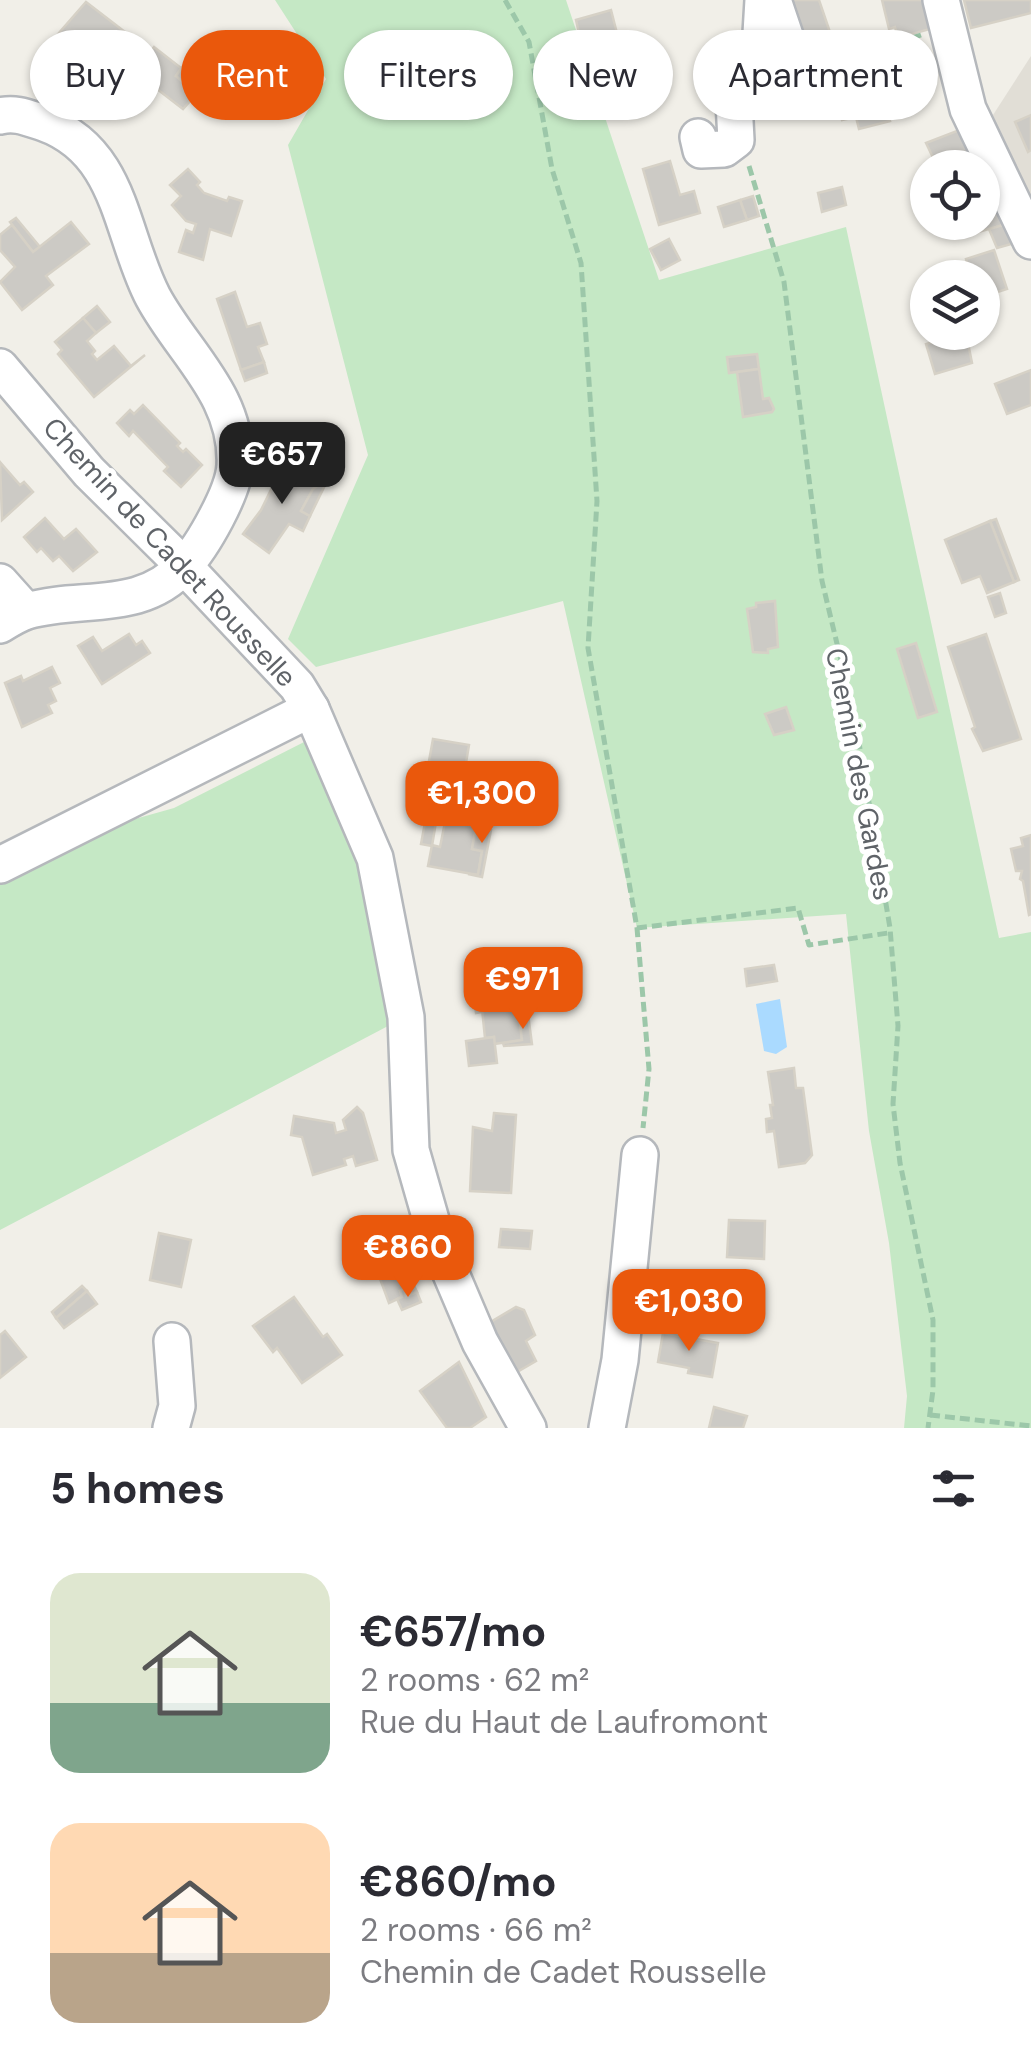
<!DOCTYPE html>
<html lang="en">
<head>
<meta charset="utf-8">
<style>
  body { margin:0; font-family:"DM Sans",sans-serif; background:#f2f2f3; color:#2b2b33; height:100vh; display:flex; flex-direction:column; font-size:38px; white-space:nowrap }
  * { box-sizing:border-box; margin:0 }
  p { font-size:32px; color:#7c7c81 }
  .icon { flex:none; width:55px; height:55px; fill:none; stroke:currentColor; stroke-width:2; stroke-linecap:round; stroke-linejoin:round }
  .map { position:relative; height:1428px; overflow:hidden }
  .sheet { display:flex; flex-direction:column; background:#fff; flex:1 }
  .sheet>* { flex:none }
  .hud { position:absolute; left:30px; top:30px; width:972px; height:90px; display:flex; gap:20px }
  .buttons { position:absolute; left:910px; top:150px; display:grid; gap:20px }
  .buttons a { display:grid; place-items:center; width:90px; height:90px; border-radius:50%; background:#fff; box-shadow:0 2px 8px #0004; font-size:50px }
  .price { position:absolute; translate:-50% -85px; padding:0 22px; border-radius:20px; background:#ea580c; color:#fff; font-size:32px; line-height:65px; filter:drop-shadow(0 2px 5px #0008) }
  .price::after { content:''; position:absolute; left:50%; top:60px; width:30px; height:22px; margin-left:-15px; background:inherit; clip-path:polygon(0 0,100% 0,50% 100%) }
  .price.on { background:#222; color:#fff }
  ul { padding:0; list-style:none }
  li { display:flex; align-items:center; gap:30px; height:250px; padding:0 50px }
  li span { display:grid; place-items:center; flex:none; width:280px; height:200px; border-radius:30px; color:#555 }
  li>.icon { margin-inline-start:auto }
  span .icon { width:120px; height:120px; fill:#fffc; stroke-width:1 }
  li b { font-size:42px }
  h2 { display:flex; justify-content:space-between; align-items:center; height:120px; padding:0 50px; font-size:42px }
  .pill { padding:0 35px; border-radius:45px; background:#fff; box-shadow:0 2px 8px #0004; font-size:35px; line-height:90px }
  .pill.on { background:#ea580c; color:#fff }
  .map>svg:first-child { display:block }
  .education { fill:#e1ded6 }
  .green { fill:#c5e8c5 }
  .water { fill:#aadaff }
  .building { fill:#cccac5; stroke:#d6d1c6; stroke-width:2.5 }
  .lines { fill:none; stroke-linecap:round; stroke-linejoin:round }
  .minor-casing { stroke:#b5b8bc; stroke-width:40 }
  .path { stroke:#9cc7a9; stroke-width:5; stroke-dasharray:10 5; stroke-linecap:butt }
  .minor { stroke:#fff; stroke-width:35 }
  .labels { text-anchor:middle; stroke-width:10; stroke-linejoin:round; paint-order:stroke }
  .street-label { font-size:28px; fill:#5f6368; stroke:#fff }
</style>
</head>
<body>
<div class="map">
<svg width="1031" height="1428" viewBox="0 0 1031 1428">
  <rect width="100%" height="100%" fill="#f1efe8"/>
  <path class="education" d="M 1031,56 L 1031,214 L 993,115 Z"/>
  <g class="green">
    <path d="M 275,0 L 566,0 L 659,280 L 846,227 L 999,938 L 1031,932 L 1031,1428 L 904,1428 L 907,1396 L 889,1243 L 869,1131 L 846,914 L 637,928 L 563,601 L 316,667 L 288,639 L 368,455 L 288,145 L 326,79 Z"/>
    <path d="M 310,739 L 378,914 L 388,1026 L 0,1230 L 0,857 L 174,808 Z"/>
  </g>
  <path class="water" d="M 780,999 L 787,1047 L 776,1054 L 764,1051 L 756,1004 Z"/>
  <g class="building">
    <path d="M 793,0 L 819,0 L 834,44 L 810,52 Z"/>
    <path d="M 882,0 L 922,0 L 930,29 L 898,38 L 895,27 L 889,29 Z"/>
    <path d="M 964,0 L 1031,0 L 1031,13 L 971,28 Z"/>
    <path d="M 86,2 L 125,32 L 102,62 L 82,44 L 71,58 L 51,42 Z"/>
    <path d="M 611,10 L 621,49 L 616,51 L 612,34 L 581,42 L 576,20 Z"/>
    <path d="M 612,34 L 616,51 L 586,58 L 581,42 Z"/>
    <path d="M 154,47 L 181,68 L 176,76 L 184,83 L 193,72 L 207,82 L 183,109 L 135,72 Z"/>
    <path d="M 186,62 L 203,75 L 208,67 L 218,75 L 198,100 L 195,98 L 207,82 L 193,72 L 184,83 L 176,76 Z"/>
    <path d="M 859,66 L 865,84 L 878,81 L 890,121 L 859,129 L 856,117 L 842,120 L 829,75 Z"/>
    <path d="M 135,72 L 155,88 L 136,113 L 115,98 Z"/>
    <path d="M 1031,115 L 1031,150 L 1028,152 L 1015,122 Z"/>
    <path d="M 962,129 L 976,159 L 954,168 L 938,168 L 926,143 Z"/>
    <path d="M 670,161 L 680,195 L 694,191 L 700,213 L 659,225 L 643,169 Z"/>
    <path d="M 188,169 L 200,182 L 197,185 L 204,193 L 227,201 L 229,197 L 242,201 L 231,236 L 210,229 L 203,260 L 179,252 L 186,230 L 193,233 L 196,224 L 186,221 L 172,205 L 181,196 L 170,185 Z"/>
    <path d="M 842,187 L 846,205 L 822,212 L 818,193 Z"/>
    <path d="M 991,190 L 1007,224 L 964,236 L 960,222 L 982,222 L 982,192 Z"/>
    <path d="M 753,196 L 759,216 L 747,220 L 740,200 Z"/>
    <path d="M 740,200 L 747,220 L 724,227 L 718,207 Z"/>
    <path d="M 16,218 L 40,247 L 33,252 L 10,222 Z"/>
    <path d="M 71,222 L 89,244 L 46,276 L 53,285 L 22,310 L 0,282 L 15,267 L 0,250 L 0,235 L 12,225 L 33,252 Z"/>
    <path d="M 1007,224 L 1015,243 L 997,248 L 989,229 Z"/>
    <path d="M 669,239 L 680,260 L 661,270 L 650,249 Z"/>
    <path d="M 994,250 L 1007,289 L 982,297 L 982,278 L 966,278 L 971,275 L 966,259 Z"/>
    <path d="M 235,292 L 247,327 L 260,323 L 267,344 L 258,347 L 264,362 L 241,370 L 217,299 Z"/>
    <path d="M 97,306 L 110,322 L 96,333 L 83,318 Z"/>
    <path d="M 83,318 L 96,333 L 87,341 L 95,351 L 92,354 L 97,360 L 114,346 L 131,366 L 145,355 L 94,397 L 58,354 L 62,350 L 55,342 Z"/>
    <path d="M 962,333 L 967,338 L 972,363 L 935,374 L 926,344 Z"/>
    <path d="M 757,354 L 759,369 L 729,373 L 727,357 Z"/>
    <path d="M 264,362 L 267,373 L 245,381 L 241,370 Z"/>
    <path d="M 759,369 L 763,399 L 769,398 L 774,409 L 772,412 L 743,417 L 737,372 Z"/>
    <path d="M 1031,370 L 1031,405 L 1007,414 L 995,384 Z"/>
    <path d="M 143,405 L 180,443 L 177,446 L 183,452 L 186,449 L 202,465 L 181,487 L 164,471 L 168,467 L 133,431 L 129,436 L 117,423 L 130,410 L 134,414 Z"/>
    <path d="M 286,459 L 300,469 L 302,466 L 299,473 L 320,483 L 328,480 L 313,489 L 301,511 L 310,516 L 303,531 L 289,524 L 269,553 L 243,534 L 261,510 Z"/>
    <path d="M 0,462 L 20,485 L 24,482 L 33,492 L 2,520 Z"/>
    <path d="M 328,479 L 310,516 L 301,511 L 313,489 Z"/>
    <path d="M 45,518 L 64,539 L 76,529 L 97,552 L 73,571 L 59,556 L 53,561 L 41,548 L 37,552 L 24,537 Z"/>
    <path d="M 996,519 L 1019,580 L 1014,582 L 990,521 Z"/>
    <path d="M 990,521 L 1014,582 L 987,593 L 980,576 L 962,583 L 945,540 Z"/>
    <path d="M 1000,593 L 1006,613 L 995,617 L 988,597 Z"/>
    <path d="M 775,601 L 778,647 L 768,649 L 768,653 L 753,652 L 747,609 L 756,607 L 756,603 Z"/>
    <path d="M 129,634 L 136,645 L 142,641 L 150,653 L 102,684 L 78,646 L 93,637 L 102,651 Z"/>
    <path d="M 986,634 L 1021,739 L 983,751 L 972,729 L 975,727 L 948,647 Z"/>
    <path d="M 916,643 L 937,712 L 918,718 L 897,649 Z"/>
    <path d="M 52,667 L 60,683 L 50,688 L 56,701 L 48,705 L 52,713 L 22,727 L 5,683 L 21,676 L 23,681 Z"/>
    <path d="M 786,707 L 794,730 L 774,735 L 765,714 Z"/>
    <path d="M 433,739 L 469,745 L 465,769 L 474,771 L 475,766 L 488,768 L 478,818 L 467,816 L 465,824 L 476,827 L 472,849 L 482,851 L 478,875 L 428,866 L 432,845 L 440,847 L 445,822 L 437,821 L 438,810 L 432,809 L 438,775 L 427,772 Z"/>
    <path d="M 434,774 L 438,775 L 432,809 L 438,810 L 432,846 L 421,844 Z"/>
    <path d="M 476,827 L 491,830 L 482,877 L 468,874 L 478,875 L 482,851 L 472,849 Z"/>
    <path d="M 1031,835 L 1031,914 L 1029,915 L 1023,881 L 1020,879 L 1022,871 L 1016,871 L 1011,849 L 1023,846 L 1021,838 Z"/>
    <path d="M 774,965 L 777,981 L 747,986 L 745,969 Z"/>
    <path d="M 496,989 L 497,997 L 481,999 L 482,1012 L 476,1013 L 473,991 Z"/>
    <path d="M 517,994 L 522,1040 L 494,1044 L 494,1037 L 485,1038 L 481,999 Z"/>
    <path d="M 528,1014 L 532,1044 L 504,1046 L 503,1043 L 522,1040 L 519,1015 Z"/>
    <path d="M 494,1037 L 497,1063 L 469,1066 L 466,1041 Z"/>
    <path d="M 794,1068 L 796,1088 L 803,1088 L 812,1155 L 805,1163 L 779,1167 L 774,1131 L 767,1132 L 766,1119 L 772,1118 L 770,1105 L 773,1105 L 768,1072 Z"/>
    <path d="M 357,1107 L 363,1113 L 377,1160 L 356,1166 L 353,1156 L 344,1159 L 346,1165 L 313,1175 L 302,1137 L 291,1135 L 294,1116 L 334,1123 L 336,1133 L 346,1130 L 343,1120 Z"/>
    <path d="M 494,1113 L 516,1115 L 511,1193 L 470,1191 L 473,1127 L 492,1131 Z"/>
    <path d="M 729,1220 L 765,1221 L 764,1259 L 727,1257 Z"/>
    <path d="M 501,1229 L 532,1231 L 530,1249 L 499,1247 Z"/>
    <path d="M 159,1233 L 191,1240 L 181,1287 L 150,1280 Z"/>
    <path d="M 393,1240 L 417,1292 L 406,1296 L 404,1289 L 400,1291 L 402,1297 L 389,1303 L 369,1249 Z"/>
    <path d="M 82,1286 L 87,1291 L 56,1318 L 52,1312 Z"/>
    <path d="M 404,1289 L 406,1296 L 417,1292 L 421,1302 L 402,1310 L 397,1299 L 402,1297 L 400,1291 Z"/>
    <path d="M 87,1291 L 97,1304 L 64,1328 L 56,1318 Z"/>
    <path d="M 294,1297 L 323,1337 L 327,1334 L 342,1355 L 302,1383 L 277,1348 L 273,1352 L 253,1326 Z"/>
    <path d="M 516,1307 L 524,1310 L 535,1335 L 526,1341 L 536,1361 L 517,1372 L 489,1323 Z"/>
    <path d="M 5,1331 L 26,1357 L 0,1378 L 0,1335 Z"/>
    <path d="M 663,1333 L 718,1343 L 712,1377 L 688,1373 L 689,1368 L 658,1362 Z"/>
    <path d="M 459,1362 L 486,1417 L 470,1428 L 447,1428 L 420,1391 Z"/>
    <path d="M 714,1407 L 747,1416 L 743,1428 L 709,1428 Z"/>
  </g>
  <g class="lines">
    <defs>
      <g id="minor">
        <path d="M 941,0 L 968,109 L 1031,241"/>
        <path d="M 741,87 L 778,84 L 798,87 L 801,83 L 773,0"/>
        <path d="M 0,116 C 16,112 28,118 44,123 C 122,151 120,234 153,297 C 183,353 238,395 235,465 C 234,491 203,546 184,566 C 140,614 82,595 27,611 C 18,614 8,620 0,625"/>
        <path d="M 698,137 L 701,150 L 724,149 L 736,140 L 734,102 L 760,50 L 763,0"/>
        <path d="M 0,367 L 89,472 L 184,566 L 297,686 L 311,709 L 375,858 L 406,1017 L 411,1150 L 437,1241 L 480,1342 L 528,1428"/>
        <path d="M 0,582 L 26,611"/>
        <path d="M 0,865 L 311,709"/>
        <path d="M 171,1428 L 177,1406 L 172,1341"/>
        <path d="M 607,1428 L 620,1360 L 640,1155"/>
      </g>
    </defs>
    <use href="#minor" class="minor-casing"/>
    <g class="path">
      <path d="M 505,0 L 529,42 L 552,169 L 581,263 L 597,501 L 588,648 L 637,928 L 649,1069 L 643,1128"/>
      <path d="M 827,66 L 921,35"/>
      <path d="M 749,166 L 784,282 L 822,581 L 855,719 L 890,928 L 898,1026 L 893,1104 L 900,1163 L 933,1320 L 933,1390 L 928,1428"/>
      <path d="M 637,928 L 798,908 L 809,945 L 888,933"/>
      <path d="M 930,1415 L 1031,1426"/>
    </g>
    <use href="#minor" class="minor"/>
  </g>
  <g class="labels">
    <g class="street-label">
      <text transform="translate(170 552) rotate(47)" y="10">Chemin de Cadet Rousselle</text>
      <text transform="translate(860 774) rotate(79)" y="10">Chemin des Gardes</text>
    </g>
  </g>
</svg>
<div class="buttons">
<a><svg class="icon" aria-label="locate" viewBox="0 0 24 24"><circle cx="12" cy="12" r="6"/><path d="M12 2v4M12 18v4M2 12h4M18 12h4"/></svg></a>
<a><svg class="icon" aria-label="layers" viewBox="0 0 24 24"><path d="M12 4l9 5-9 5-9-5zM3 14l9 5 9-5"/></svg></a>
</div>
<b class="price on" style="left:282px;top:507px">€657</b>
<b class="price" style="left:482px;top:846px">€1,300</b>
<b class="price" style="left:523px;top:1032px">€971</b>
<b class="price" style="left:408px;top:1300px">€860</b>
<b class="price" style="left:689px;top:1354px">€1,030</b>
<div class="hud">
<a class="pill">Buy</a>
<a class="pill on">Rent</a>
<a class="pill">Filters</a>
<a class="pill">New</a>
<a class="pill">Apartment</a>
</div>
</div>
<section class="sheet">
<h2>5 homes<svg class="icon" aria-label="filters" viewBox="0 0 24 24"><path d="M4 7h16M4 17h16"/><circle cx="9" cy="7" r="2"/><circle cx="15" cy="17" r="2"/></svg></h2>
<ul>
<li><span style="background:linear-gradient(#dfe7d0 65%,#7fa58c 0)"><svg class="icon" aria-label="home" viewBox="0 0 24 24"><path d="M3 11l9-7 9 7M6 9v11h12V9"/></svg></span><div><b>€657/mo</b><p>2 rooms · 62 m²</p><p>Rue du Haut de Laufromont</p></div></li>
<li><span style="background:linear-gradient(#ffd9b3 65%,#b9a48a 0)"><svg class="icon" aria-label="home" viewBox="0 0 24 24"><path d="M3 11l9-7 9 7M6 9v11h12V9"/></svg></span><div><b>€860/mo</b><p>2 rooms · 66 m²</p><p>Chemin de Cadet Rousselle</p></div></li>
</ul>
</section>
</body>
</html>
